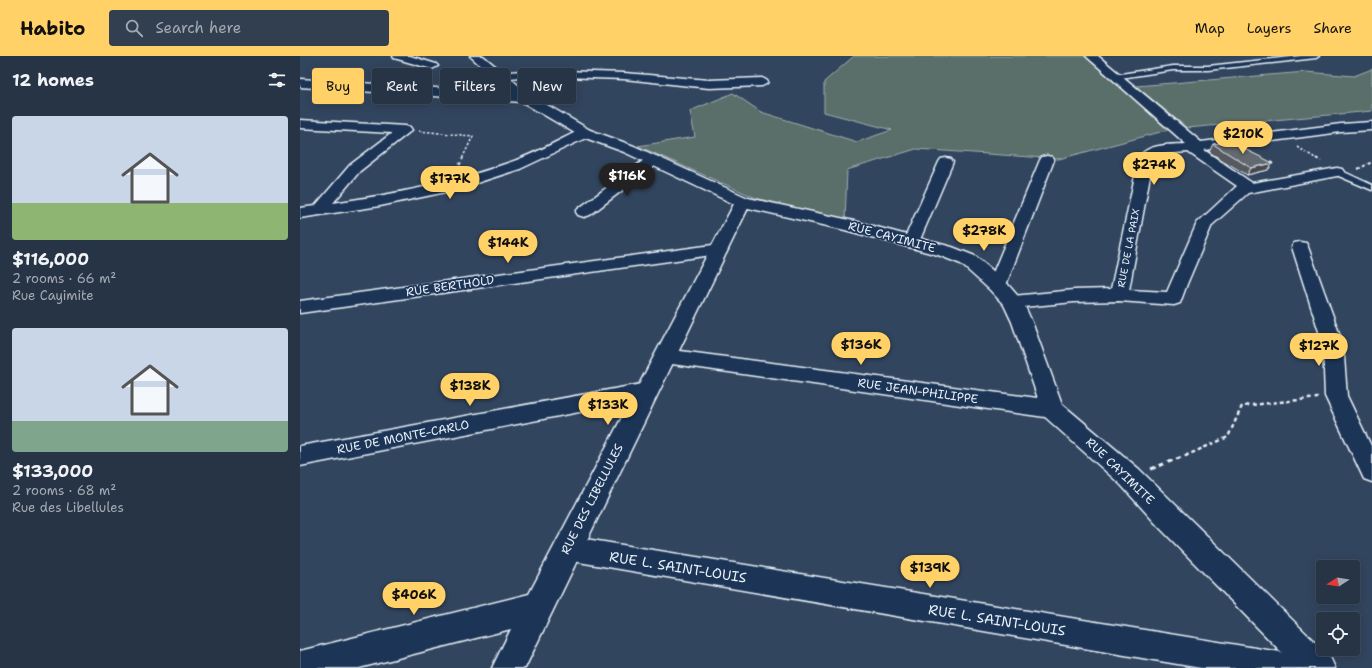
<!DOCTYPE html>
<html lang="en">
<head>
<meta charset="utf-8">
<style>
  body { margin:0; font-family:"Shantell Sans",sans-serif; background:#323f51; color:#f1f3f6; height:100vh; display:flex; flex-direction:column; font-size:15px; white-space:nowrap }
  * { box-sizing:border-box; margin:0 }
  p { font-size:13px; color:#a4aab3 }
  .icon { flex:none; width:22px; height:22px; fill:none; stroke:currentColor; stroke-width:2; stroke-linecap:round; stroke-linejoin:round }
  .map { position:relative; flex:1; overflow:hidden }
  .sheet { display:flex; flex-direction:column; background:#263446; width:300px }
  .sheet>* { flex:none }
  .guide { position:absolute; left:12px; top:12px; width:380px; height:36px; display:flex; gap:8px }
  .needle { width:26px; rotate:258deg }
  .buttons { position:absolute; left:1016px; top:504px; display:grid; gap:8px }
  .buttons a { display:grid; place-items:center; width:44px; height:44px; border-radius:4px; background:#263446; box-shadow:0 2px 10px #0003,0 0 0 1px #424f5f; font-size:20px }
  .price { position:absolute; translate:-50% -34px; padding:0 9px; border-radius:14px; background:#ffd166; color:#111; font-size:13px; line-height:26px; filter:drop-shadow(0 1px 2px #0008) }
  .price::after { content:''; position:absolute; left:50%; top:24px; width:12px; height:9px; margin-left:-6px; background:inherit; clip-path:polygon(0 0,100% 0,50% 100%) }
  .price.active { background:#222; color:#fff }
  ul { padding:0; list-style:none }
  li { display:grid; align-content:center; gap:8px; height:212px; padding:0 12px }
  li span { display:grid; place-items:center; height:124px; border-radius:4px; color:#555 }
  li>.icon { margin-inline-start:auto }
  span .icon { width:72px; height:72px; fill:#fffc; stroke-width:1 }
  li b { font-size:17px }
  h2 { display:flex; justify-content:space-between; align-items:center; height:48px; padding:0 12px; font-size:17px }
  .tag { padding:0 14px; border-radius:4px; background:#263446; box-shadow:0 2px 10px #0003,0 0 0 1px #424f5f; font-size:14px; line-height:36px }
  .tag.active { background:#ffd166; color:#111 }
  header { display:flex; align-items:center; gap:24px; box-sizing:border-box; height:56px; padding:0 20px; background:#ffd166; color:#111 }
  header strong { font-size:19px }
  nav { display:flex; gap:22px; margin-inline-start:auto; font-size:14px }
  .search { width:280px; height:36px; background:#323f51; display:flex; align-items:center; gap:10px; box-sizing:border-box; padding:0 14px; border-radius:4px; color:#a4aab3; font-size:15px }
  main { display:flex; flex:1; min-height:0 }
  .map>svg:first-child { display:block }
  .green { fill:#5a6e6a; stroke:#a1b0b1 }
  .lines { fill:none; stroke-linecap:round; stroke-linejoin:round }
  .lane-casing { stroke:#e8f1f8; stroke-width:3 }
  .street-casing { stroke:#e8f1f8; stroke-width:3 }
  .secondary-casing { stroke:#e8f1f8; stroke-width:3 }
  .path-far3 { stroke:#e8f1f8; stroke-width:1.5; stroke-dasharray:2.5 2; stroke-linecap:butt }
  .path-far2 { stroke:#e8f1f8; stroke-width:2; stroke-dasharray:3 2.5; stroke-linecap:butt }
  .path-far1 { stroke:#e8f1f8; stroke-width:2.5; stroke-dasharray:4 3; stroke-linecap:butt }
  .path { stroke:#e8f1f8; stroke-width:3; stroke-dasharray:5 4; stroke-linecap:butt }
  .lane { fill:#1d3557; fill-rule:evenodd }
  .street { fill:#1d3557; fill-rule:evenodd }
  .secondary { fill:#1d3557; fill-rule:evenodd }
  .wall { fill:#565a5f; stroke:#e8f1f8 }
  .shaded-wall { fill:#464a4e; stroke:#e8f1f8 }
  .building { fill:#64696f; stroke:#e8f1f8 }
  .labels { text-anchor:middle; stroke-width:3.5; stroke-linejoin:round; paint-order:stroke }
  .far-street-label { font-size:10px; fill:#e8f1f8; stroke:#1d3557 }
  .street-label { font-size:12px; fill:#e8f1f8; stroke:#1d3557 }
  .near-street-label { font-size:14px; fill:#e8f1f8; stroke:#1d3557 }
</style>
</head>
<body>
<header>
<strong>Habito</strong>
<div class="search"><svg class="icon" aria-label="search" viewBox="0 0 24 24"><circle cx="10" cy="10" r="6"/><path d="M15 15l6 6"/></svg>Search here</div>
<nav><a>Map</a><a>Layers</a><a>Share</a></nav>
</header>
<main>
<section class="sheet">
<h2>12 homes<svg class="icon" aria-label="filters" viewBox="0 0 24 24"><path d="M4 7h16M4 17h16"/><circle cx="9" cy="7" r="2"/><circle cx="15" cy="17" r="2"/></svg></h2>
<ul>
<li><span style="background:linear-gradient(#c9d6e8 70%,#8fb573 0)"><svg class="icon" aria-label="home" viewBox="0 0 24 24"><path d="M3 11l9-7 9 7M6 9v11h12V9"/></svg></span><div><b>$116,000</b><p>2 rooms · 66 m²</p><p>Rue Cayimite</p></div></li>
<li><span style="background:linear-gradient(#c9d6e8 75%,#7fa58c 0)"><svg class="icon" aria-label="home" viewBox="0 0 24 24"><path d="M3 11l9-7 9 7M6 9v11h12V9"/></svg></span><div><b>$133,000</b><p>2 rooms · 68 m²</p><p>Rue des Libellules</p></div></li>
</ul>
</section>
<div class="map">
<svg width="1072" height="612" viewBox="0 0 1072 612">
  <rect width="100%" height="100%" fill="#32455e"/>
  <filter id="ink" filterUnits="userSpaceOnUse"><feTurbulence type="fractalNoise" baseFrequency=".025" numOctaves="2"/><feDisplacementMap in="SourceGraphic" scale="8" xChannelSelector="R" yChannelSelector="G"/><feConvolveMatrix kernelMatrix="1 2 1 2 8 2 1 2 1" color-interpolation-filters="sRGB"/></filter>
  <g filter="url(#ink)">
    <g class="green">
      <path d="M 554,0 L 790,0 L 868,74 L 759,103 L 616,93 L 547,114 L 545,165 L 456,142 L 338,90 L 395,81 L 390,55 L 433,37 L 461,56 L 557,86 L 592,74 L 524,56 L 524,26 Z"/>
      <path d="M 1072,13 L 1072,55 L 887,72 L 836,30 L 1006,16 L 1054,20 Z"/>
    </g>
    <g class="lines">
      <defs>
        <g id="lane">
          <path d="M 1001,0 L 1019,0 L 1016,2 L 908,14 L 873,14 L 814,23 L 811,21 L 814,19 L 873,10 L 908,10 Z"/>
          <path d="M 1034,114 L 1040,114 L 1072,129 L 1072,134 L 1034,118 Z"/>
        </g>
        <g id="street">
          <path d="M 93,0 L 110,0 L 136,8 L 138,10 L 132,13 L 94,2 Z"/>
          <path d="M 786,0 L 798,0 L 901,86 L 1041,68 L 1072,66 L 1072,74 L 1041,76 L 904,94 L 952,127 L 1037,112 L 1042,113 L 1044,116 L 1042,119 L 1037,120 L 948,137 L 912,169 L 887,228 L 880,247 L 874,249 L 819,245 L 774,246 L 713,252 L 707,250 L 704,246 L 707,242 L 713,240 L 774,234 L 811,233 L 839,101 C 849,87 871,89 886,88 ZM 888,96 L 937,130 L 897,167 L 867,236 L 829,234 L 853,103 L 862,98 Z"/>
          <path d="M 230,14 L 324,17 L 409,24 L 462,22 L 466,24 L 468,26 L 466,28 L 462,30 L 409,32 L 324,23 L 230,20 L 200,23 L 196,22 L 194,20 L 196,18 L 200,17 Z"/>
          <path d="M 0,64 L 105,70 L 110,71 L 112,74 L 60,115 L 33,147 C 94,138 150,128 208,107 C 233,99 257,85 280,74 L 290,74 L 292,77 L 290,80 L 220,113 L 155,134 L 80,150 L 0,162 L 0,152 L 15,150 L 50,109 L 92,77 L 0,72 Z"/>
          <path d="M 353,100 L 358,101 L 360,104 L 358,107 L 290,159 L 284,161 L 278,159 L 276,156 L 278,153 L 348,101 Z"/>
          <path d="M 747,100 L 752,101 L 754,104 L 706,229 L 703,233 L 697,235 L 691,233 L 688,229 L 740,104 L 742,101 Z"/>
          <path d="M 646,102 L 651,103 L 653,106 L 619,186 L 617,190 L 611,191 L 605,190 L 603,186 L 639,106 L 641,103 Z"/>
          <path d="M 1000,186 L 1006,187 L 1008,191 L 1043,288 L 1047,340 L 1072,392 L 1072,426 L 1064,423 L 1025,340 L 1023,288 L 992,191 L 994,187 Z"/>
          <path d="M 420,188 L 426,189 L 428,193 L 426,197 L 0,257 L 0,245 Z"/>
          <path d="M 365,293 L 752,344 L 760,347 L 763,353 L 760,359 L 752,362 L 365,307 L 358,305 L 355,300 L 358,295 Z"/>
          <path d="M 347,327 L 354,329 L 357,335 L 354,341 L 347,343 L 0,410 L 0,390 Z"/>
          <path d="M 267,480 L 986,597 L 996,602 L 1001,612 L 901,612 L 267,504 L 258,501 L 254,492 L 258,483 Z"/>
        </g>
        <path id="secondary" d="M 170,0 L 183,0 L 230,39 L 290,74 L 334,90 L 448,142 L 554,165 L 652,191 L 675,200 L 704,224 L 723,246 L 732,266 L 762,348 L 839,413 L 1030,601 L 1035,612 L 997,612 L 858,470 L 821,429 L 744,360 L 712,266 L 704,249 L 690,234 L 661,208 L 638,199 L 545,174 L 448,152 L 225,612 L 192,612 L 211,573 L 59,612 L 0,612 L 0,595 L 229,538 L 434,148 L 324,96 L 280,80 L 222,46 L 0,31 L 0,23 L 211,37 Z"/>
      </defs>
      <use href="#lane" class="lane-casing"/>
      <use href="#street" class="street-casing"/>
      <use href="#secondary" class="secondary-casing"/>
      <g class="path-far3">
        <path d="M 119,75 L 173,80 L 162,103"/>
        <path d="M 997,91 L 1017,103"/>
      </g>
      <g class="path-far2">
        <path d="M 1016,102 L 1021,105"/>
        <path d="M 1058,113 L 1072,106"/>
        <path d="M 157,114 L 163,102"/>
      </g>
      <path class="path-far1" d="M 885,400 L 928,381 L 942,350 L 1018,342"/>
      <path class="path" d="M 851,413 L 887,399"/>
      <use href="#lane" class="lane"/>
      <use href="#street" class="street"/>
      <use href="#secondary" class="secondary"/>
    </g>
    <path class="wall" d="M 913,88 L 973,107 L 968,114 L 947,119 L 909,96 Z"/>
    <path class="shaded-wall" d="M 973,107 L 968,114 L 947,119 L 951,112 Z"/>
    <path class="building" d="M 930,86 L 973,107 L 951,112 L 913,88 Z"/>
  </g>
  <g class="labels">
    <g class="far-street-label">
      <text transform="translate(828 192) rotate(-79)" y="4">RUE DE LA PAIX</text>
    </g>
    <g class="street-label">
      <text transform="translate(592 181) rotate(15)" y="4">RUE CAYIMITE</text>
      <text transform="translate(150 230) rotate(-8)" y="4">RUE BERTHOLD</text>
      <text transform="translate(618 335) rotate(8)" y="4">RUE JEAN-PHILIPPE</text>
      <text transform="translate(103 381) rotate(-11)" y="4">RUE DE MONTE-CARLO</text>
      <text transform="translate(820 415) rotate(44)" y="4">RUE CAYIMITE</text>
      <text transform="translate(292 443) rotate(-63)" y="4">RUE DES LIBELLULES</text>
    </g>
    <g class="near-street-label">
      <text transform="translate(378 511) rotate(9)" y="5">RUE L. SAINT-LOUIS</text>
      <text transform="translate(697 564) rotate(9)" y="5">RUE L. SAINT-LOUIS</text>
    </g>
  </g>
</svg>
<div class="buttons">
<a><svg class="needle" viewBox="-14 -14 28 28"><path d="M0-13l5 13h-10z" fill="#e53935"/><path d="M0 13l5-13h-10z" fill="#a4aab3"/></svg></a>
<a><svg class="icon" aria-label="locate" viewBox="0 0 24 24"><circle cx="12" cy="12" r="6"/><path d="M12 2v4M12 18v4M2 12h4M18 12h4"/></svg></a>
</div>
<b class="price" style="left:943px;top:99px">$210K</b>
<b class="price" style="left:854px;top:130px">$274K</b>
<b class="price active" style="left:327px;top:141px">$116K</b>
<b class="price" style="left:150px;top:144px">$177K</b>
<b class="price" style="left:684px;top:196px">$278K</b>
<b class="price" style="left:208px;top:208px">$144K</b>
<b class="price" style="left:561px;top:310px">$136K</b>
<b class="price" style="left:1019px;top:311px">$127K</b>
<b class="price" style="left:170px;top:351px">$138K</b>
<b class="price" style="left:308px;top:370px">$133K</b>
<b class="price" style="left:630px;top:533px">$139K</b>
<b class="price" style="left:114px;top:560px">$406K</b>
<div class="guide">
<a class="tag active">Buy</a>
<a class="tag">Rent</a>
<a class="tag">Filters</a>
<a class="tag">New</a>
</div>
</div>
</main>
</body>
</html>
